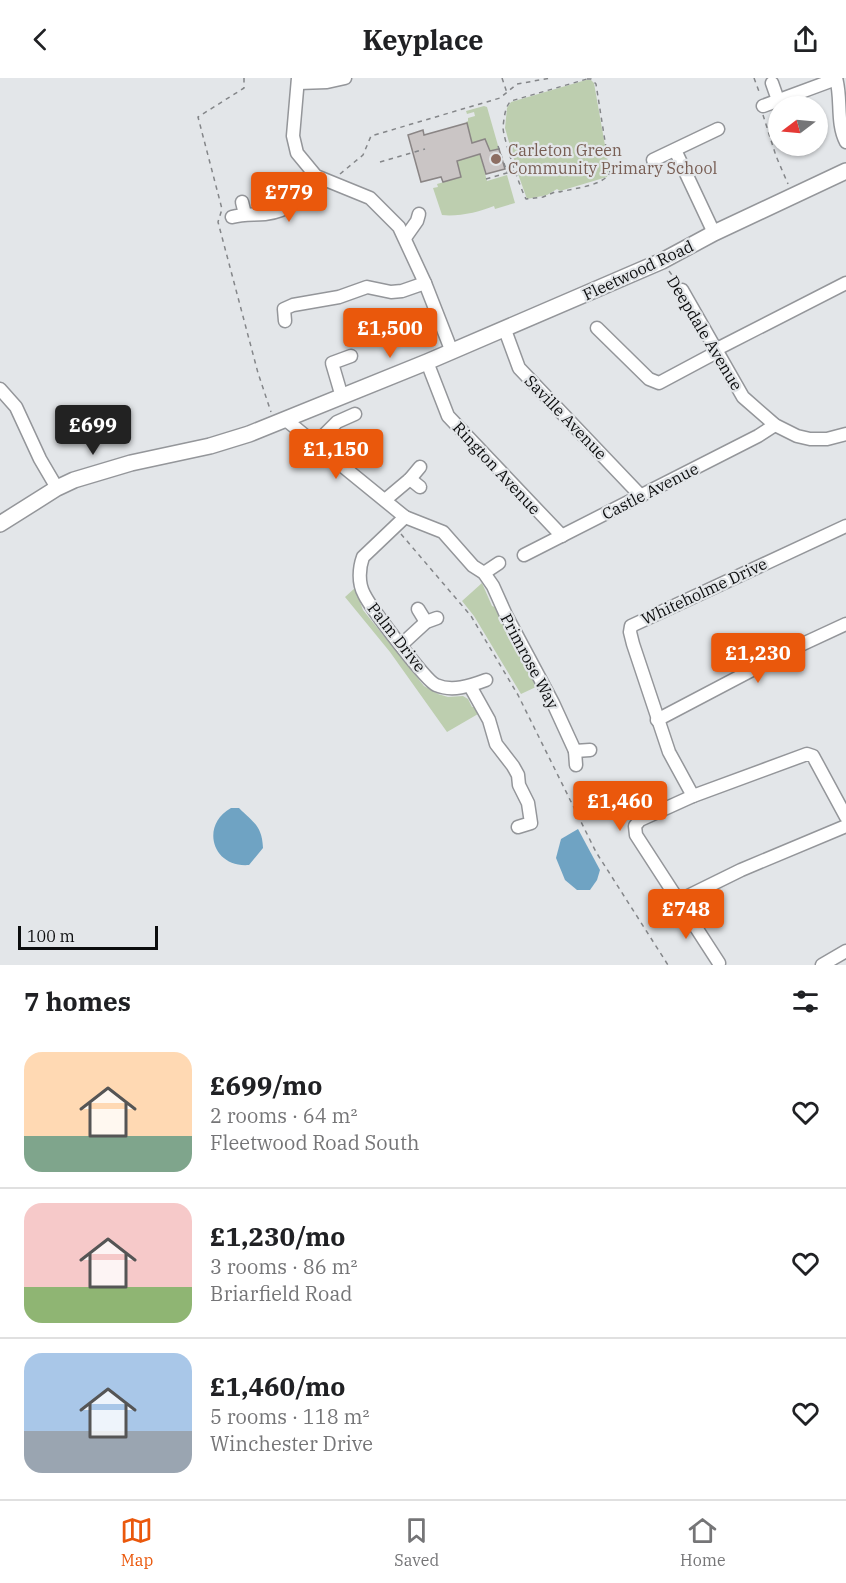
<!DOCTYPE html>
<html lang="en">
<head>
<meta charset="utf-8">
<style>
  body { margin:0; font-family:"IBM Plex Serif",serif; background:#f6f6f6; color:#202124; height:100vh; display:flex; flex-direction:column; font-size:22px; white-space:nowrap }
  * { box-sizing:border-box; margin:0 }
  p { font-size:20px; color:#757577 }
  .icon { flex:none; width:33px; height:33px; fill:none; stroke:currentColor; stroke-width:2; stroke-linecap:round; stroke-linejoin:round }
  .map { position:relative; height:887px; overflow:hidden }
  .side { display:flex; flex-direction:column; background:#fff; flex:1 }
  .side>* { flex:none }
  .needle { width:39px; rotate:254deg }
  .controls { position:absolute; left:768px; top:18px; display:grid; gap:12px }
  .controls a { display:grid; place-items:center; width:60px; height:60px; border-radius:50%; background:#fff; box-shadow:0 2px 4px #0004; font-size:30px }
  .scale { position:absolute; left:18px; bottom:15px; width:140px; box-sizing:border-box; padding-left:6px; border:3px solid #0c0d0e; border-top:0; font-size:16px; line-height:21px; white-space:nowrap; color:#0c0d0e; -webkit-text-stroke:4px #e3e6e9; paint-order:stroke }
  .price { position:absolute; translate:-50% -51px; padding:0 14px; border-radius:6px; background:#ea580c; color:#fff; font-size:20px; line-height:39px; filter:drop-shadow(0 2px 3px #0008) }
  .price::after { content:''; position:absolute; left:50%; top:36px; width:18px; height:14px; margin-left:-9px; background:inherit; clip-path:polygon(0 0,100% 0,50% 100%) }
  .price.active { background:#222; color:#fff }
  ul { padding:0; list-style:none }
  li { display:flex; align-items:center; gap:18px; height:150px; padding:0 24px }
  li+li { border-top:2px solid #e0e0e0 }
  li span { display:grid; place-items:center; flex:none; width:168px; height:120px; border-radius:18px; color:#555 }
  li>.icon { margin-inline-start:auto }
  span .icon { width:72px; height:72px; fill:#fffc; stroke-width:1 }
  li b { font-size:26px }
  h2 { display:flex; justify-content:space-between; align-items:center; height:72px; padding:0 24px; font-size:26px }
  header { display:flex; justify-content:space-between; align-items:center; height:78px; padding:0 24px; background:#fff; font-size:27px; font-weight:700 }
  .dock { display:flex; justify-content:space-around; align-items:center; height:84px; border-top:2px solid #e0e0e0; background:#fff; font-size:16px; color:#757577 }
  .dock a { display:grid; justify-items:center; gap:3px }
  .dock .active { color:#ea580c }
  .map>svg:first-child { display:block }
  .green { fill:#bdceaf }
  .water { fill:#6fa3c3 }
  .building { fill:#cac5c5; stroke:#8a8585; stroke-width:1.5 }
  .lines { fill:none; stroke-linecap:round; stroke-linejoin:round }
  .minor-casing { stroke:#94969a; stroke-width:15 }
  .major-casing { stroke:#94969a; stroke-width:18 }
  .path { stroke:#848689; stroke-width:1.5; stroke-dasharray:4.5 4.5; stroke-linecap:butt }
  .minor { stroke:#fff; stroke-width:12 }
  .major { stroke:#fff; stroke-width:15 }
  .education-dot { fill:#8d6e63; stroke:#e3e6e9; stroke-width:2 }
  .labels { text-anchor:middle; stroke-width:4.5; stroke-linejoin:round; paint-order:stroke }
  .education-label { font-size:16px; fill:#785e54; stroke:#e3e6e9; text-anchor:start }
  .street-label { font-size:16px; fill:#0c0d0e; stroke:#e3e6e9 }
</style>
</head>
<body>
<header><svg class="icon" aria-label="back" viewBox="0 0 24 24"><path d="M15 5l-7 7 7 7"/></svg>Keyplace<svg class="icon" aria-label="share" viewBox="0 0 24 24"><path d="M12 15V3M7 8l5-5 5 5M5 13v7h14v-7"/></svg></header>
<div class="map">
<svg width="846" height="887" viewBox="0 0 846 887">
  <rect width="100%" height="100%" fill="#e3e6e9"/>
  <g class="green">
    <path d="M 586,2 L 591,2 L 594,5 L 609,90 L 607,99 L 560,113 L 557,111 L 547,117 L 527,121 L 518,96 L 505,50 L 507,30 L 511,24 Z"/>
    <path d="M 484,28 L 487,29 L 499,71 L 490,73 L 485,61 L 470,66 L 470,56 L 466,44 L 468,43 L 468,40 L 475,38 L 474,34 L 467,36 L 466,33 Z"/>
    <path d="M 480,76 L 487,103 L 507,97 L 515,125 L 495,131 L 494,128 C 480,134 457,139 442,137 L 433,110 L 438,109 L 437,106 L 461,99 L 457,83 Z"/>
    <path d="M 482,505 L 492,528 L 495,529 C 507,556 528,581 538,608 L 521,616 L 474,538 L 462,523 Z"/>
    <path d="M 355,510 L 363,532 L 424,608 L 438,616 L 448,619 L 463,618 L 468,621 L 472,629 L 475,629 L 478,636 L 447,654 L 390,574 L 345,519 Z"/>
  </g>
  <g class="water">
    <path d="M 231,730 L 239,730 C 254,745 262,748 263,770 L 249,787 C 212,790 200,747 231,730 Z"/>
    <path d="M 578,751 L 600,792 L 597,802 L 590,812 L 577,812 L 565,802 L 556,780 L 561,761 Z"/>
  </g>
  <path class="building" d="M 467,45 L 472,65 L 485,61 L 490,73 L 499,71 L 505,91 L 486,96 L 480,76 L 457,83 L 461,99 L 443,104 L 441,99 L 421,104 L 408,57 L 423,52 L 424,57 Z"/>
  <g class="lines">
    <defs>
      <g id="minor">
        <path d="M 298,0 L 293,58 L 297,75 L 316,98 L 370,120 L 399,149 L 425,205 L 452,274"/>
        <path d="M 836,0 C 842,21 836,45 846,64"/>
        <path d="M 298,5 L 327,4 L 345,0"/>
        <path d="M 772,5 L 778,22"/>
        <path d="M 763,28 L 836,1"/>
        <path d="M 675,72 L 714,155"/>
        <path d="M 653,82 L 718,51"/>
        <path d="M 242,124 L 245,136"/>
        <path d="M 232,139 C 243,136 253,137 265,136 C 292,133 301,119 316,98"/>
        <path d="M 405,160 L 417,143 L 419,136"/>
        <path d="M 682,212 L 743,319 L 775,347 L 797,358 L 810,361 L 827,361 L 846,356"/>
        <path d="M 285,243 L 284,231 L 293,227 L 339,219 L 367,209 L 391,214 L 402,213 L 425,205"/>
        <path d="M 597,250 L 649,301 L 659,305 L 717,274"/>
        <path d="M 505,252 L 519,290 L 641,418"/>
        <path d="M 715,272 L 846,205"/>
        <path d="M 427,284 L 448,338 L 562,458"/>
        <path d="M 0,311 L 16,329 L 40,381 L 57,410"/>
        <path d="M 342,319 L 332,285 L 351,278"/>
        <path d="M 286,342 L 405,439 L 443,454 L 473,488 L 484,495 L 493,508 L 506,537 L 553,625 L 575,673 L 590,672"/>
        <path d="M 315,366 L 337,344 L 355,336"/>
        <path d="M 410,401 L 420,409"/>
        <path d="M 385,422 L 410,401 L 420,389"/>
        <path d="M 405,439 L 363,479 C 359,490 358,505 364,516 C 370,529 426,603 436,607 C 452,614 470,608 486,602"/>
        <path d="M 524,477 L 758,358 L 775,347"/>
        <path d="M 484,495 L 499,485"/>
        <path d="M 418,531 L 426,544"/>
        <path d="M 401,567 L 426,544 L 437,540"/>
        <path d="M 470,608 L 489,642 L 496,666 L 513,688 L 518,697 L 519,707 L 528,725 L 531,745 L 518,749"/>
        <path d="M 657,642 L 792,571 L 846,546"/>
        <path d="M 575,673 L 576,687"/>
        <path d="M 693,718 L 669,674 L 633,566 L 630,554 L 631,548 L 846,448"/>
        <path d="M 678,823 L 741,792 L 846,748"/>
        <path d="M 719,885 L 636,757 L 635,748 L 640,742 L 693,718 L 807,676 L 813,678 L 846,739"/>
        <path d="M 822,887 L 846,873"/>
      </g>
      <path id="major" d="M 0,446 L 57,410 L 74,402 L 131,385 L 210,368 L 249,356 L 427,284 L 662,183 L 714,155 L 846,93"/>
    </defs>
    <use href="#minor" class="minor-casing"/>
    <use href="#major" class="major-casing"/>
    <g class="path">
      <path d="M 244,0 L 244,10 L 198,39 L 222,131 L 218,144 L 258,295 L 271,334"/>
      <path d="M 502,0 L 507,15"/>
      <path d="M 754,0 L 760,16"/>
      <path d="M 587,1 L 591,1 L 596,6 L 610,95 C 602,108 575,110 560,114 L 557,113 L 543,119 L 526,121 C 520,110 503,60 503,49 C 504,41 505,28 511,23 Z"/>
      <path d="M 763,37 L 776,78 L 788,106"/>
      <path d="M 498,68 L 507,94"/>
      <path d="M 380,84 L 425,71"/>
      <path d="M 340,96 L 363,77 L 371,58 L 500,20 L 517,6 L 551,0"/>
      <path d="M 486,101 L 514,93"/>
      <path d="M 669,193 L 677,204"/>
      <path d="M 401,456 L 471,538 L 518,617 L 596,774 L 668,887"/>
    </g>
    <use href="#minor" class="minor"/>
    <use href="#major" class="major"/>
  </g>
  <circle class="education-dot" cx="496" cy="81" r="6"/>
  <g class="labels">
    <g class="education-label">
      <text x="508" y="78">Carleton Green<tspan x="508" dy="18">Community Primary School</tspan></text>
    </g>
    <g class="street-label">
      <text transform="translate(638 192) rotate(-25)" y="6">Fleetwood Road</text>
      <text transform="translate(705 255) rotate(59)" y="6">Deepdale Avenue</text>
      <text transform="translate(566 339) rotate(46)" y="6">Saville Avenue</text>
      <text transform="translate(497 390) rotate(47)" y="6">Rington Avenue</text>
      <text transform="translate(650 413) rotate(-27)" y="6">Castle Avenue</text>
      <text transform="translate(704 513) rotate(-25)" y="6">Whiteholme Drive</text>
      <text transform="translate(397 559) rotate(52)" y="6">Palm Drive</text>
      <text transform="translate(530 583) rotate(62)" y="6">Primrose Way</text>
    </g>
  </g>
</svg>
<div class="controls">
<a><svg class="needle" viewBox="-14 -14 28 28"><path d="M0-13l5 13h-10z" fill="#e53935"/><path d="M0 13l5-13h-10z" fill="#757577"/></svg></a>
</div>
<div class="scale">100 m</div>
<b class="price" style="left:289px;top:145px">£779</b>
<b class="price" style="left:390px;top:281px">£1,500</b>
<b class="price active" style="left:93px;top:378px">£699</b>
<b class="price" style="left:336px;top:402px">£1,150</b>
<b class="price" style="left:758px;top:606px">£1,230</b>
<b class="price" style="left:620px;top:754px">£1,460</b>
<b class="price" style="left:686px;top:862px">£748</b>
</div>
<section class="side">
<h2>7 homes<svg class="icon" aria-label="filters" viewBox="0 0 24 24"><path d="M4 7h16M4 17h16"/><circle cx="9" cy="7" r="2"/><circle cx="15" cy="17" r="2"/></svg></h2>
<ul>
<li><span style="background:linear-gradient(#ffd9b3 70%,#7fa58c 0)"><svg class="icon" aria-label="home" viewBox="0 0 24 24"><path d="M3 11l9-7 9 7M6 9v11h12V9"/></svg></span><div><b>£699/mo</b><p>2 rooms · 64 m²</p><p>Fleetwood Road South</p></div><svg class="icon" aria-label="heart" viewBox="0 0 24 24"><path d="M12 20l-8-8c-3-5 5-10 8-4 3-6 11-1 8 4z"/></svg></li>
<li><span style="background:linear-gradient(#f6c9c9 70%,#8fb573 0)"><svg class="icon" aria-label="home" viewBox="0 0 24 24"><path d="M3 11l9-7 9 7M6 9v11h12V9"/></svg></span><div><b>£1,230/mo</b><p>3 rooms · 86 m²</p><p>Briarfield Road</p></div><svg class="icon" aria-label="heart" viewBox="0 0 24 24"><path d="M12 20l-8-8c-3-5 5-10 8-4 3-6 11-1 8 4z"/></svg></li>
<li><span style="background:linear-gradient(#a9c7e8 65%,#9aa5b1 0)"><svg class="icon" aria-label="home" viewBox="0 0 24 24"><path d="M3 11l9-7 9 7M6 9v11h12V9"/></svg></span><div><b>£1,460/mo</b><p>5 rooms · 118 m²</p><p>Winchester Drive</p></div><svg class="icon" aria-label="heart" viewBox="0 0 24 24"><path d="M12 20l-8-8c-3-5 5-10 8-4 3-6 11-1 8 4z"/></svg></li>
</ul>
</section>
<nav class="dock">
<a class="active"><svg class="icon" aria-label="map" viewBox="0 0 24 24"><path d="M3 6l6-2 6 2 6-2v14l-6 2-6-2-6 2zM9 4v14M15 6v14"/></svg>Map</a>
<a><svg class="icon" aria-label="saved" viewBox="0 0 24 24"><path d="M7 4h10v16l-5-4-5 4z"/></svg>Saved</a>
<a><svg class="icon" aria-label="home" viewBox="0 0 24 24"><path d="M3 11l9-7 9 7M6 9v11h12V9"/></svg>Home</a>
</nav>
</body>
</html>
